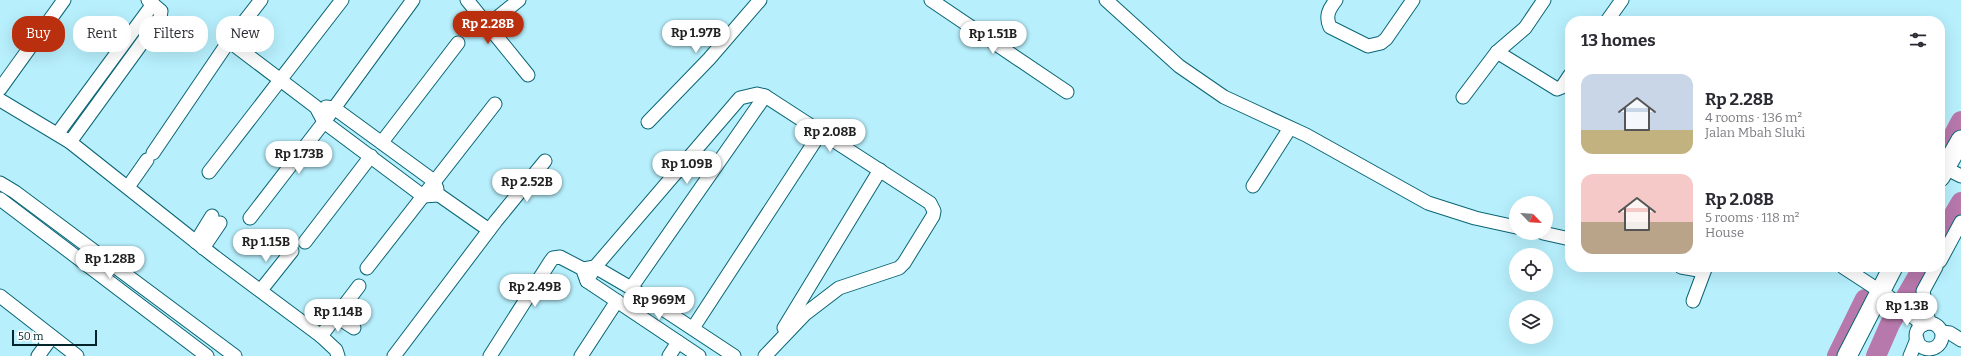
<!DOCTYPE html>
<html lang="en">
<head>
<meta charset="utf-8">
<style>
  body { margin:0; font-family:Bitter,serif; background:#f2f2f3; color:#2b2b33; height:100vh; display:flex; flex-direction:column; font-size:15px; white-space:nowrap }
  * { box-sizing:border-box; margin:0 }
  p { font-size:13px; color:#7c7c81 }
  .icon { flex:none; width:22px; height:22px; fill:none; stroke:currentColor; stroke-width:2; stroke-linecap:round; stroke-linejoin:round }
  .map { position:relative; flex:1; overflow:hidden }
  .sheet { position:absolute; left:1565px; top:16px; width:380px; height:256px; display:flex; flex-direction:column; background:#fff; border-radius:16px; box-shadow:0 4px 16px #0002 }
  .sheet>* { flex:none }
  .banner { position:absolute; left:12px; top:16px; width:380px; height:36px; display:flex; gap:8px }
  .needle { width:26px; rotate:115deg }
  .buttons { position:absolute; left:1509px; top:196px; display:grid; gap:8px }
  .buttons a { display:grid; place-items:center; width:44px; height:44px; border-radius:50%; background:#fff; box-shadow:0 4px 16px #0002; font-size:20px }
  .scale { position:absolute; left:12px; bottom:10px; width:85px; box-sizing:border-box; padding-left:4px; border:2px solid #02242a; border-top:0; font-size:11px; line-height:14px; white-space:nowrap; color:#02242a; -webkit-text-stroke:3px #fff; paint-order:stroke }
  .price { position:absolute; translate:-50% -34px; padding:0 9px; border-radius:14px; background:#fff; color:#222; font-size:13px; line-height:26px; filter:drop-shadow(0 1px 2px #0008) }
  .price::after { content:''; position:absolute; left:50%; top:24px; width:12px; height:9px; margin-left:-6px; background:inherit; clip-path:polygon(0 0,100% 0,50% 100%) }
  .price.current { background:#ba2f0e; color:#fff }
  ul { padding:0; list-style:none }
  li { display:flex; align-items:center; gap:12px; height:100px; padding:0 16px }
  li span { display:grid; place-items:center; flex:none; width:112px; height:80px; border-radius:12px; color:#555 }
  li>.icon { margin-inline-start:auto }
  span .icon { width:48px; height:48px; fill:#fffc; stroke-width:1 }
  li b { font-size:17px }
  h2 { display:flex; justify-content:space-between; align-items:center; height:48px; padding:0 16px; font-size:17px }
  .pill { padding:0 14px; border-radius:16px; background:#fff; box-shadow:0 4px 16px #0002; font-size:14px; line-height:36px }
  .pill.current { background:#ba2f0e; color:#fff }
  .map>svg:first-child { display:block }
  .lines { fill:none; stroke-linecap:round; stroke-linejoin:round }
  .river { stroke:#b778ab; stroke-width:20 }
  .street-casing { stroke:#0a6575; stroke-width:15 }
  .secondary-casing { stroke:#0a6575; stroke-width:21 }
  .street { stroke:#fff; stroke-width:13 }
  .secondary { stroke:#fff; stroke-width:19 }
</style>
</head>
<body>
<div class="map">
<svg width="1961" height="356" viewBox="0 0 1961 356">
  <rect width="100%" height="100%" fill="#b7effc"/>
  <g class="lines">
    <g class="river">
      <path d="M 1942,157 L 1961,121"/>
      <path d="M 1940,238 L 1961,202"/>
      <path d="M 1837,356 L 1865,299"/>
      <path d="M 1876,356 L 1890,324 L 1923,267"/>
    </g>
    <defs>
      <g id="street">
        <path d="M 467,0 L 528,75"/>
        <path d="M 931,0 L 1067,92"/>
        <path d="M 1106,0 L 1179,66 L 1224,97 L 1306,135 L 1428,203 L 1475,218 L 1516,227"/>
        <path d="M 1336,0 C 1329,9 1325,16 1330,27 L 1368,46 L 1381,43 L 1386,39 L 1413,0"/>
        <path d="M 1607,21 L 1622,0"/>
        <path d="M 488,25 L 519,0"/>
        <path d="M 229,41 L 316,107 L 324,122 L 423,196 L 439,195 L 489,230"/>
        <path d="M 1497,52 L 1557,89 L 1562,87 L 1570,75"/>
        <path d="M 0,89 L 64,0"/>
        <path d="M 1463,97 L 1497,52 L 1525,28 L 1544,0"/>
        <path d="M 0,100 L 70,142 L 215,257 L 321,336 L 359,286"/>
        <path d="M 326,107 L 334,108 L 434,181 L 437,189"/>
        <path d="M 648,122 L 709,59 L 760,0"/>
        <path d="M 58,133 L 153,4"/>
        <path d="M 70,142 L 160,18 L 161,11 L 148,0"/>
        <path d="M 382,142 L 458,43"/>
        <path d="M 153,153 L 229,41 L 261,0"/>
        <path d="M 1945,168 L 1961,176"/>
        <path d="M 209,172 L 342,0"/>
        <path d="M 0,183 L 15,192 L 235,356"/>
        <path d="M 1253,186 L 1290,128"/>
        <path d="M 128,187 L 147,160"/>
        <path d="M 0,199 L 207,356"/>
        <path d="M 250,218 L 324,122 L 413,0"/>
        <path d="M 1543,233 L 1570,239"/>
        <path d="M 196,242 L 212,216"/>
        <path d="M 305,242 L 371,156"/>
        <path d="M 203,248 L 220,223"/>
        <path d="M 1940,261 L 1961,222"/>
        <path d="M 1681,267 L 1698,270 L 1706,267"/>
        <path d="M 1843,267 L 1889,297 L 1923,325"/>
        <path d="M 367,268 L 495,104"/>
        <path d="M 584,273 L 587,281 L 699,356"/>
        <path d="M 587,281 L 595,267 L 740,98 L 757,94 L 765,96 L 930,203 L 934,211 L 933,216 L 904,263 L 899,268 L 839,288 L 805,314 L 765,356"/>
        <path d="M 631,288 L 765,96"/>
        <path d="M 261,290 L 292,251"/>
        <path d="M 0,296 L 77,356"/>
        <path d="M 1693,301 L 1705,269"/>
        <path d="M 337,317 L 354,328"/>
        <path d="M 1929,323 L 1923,291 L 1936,267"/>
        <circle cx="1929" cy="336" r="13"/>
        <path d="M 693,328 L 821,132"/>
        <path d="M 784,328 L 880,170"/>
        <path d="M 1942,332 L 1950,333 L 1961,340"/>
        <path d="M 321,336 L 336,350 L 338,356"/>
        <path d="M 38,356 L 52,337"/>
        <path d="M 394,356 L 496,221 L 545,161"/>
        <path d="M 490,356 L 550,262 L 553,258 L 560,257 L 583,269 L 595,267 L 631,288 L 734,356"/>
        <path d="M 581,356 L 617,301"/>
        <path d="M 669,356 L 678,342"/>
        <path d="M 1910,356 L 1917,339"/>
      </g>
      <g id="secondary">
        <path d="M 1940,177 L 1961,140"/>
        <path d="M 1847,356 L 1893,267"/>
      </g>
    </defs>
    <use href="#street" class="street-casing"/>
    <use href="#secondary" class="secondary-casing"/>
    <use href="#street" class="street"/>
    <use href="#secondary" class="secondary"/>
  </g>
</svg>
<div class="buttons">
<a><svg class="needle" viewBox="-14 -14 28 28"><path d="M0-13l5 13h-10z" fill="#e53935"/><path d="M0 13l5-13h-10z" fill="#7c7c81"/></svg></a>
<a><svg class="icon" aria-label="locate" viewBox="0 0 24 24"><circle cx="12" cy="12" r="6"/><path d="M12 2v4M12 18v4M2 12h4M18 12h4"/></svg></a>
<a><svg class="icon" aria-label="layers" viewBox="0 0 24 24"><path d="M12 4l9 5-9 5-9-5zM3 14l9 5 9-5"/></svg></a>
</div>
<div class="scale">50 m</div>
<b class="price current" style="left:488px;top:45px">Rp 2.28B</b>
<b class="price" style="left:696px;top:54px">Rp 1.97B</b>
<b class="price" style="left:993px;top:55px">Rp 1.51B</b>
<b class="price" style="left:830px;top:153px">Rp 2.08B</b>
<b class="price" style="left:299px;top:175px">Rp 1.73B</b>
<b class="price" style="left:687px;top:185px">Rp 1.09B</b>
<b class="price" style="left:527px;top:203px">Rp 2.52B</b>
<b class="price" style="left:266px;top:263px">Rp 1.15B</b>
<b class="price" style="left:110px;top:280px">Rp 1.28B</b>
<b class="price" style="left:535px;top:308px">Rp 2.49B</b>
<b class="price" style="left:659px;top:321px">Rp 969M</b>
<b class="price" style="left:1907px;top:327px">Rp 1.3B</b>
<b class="price" style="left:338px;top:333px">Rp 1.14B</b>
<div class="banner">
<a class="pill current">Buy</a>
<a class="pill">Rent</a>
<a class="pill">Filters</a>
<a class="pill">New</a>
</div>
<section class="sheet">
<h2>13 homes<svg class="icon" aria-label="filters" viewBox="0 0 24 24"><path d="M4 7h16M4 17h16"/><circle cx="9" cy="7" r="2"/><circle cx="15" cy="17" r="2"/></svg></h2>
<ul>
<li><span style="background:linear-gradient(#c9d6e8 70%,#c2b280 0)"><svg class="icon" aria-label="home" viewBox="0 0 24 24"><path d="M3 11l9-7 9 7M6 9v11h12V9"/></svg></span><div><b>Rp 2.28B</b><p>4 rooms · 136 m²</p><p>Jalan Mbah Sluki</p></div></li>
<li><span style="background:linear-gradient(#f6c9c9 60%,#b9a48a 0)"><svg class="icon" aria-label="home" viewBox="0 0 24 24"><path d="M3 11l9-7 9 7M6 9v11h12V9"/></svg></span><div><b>Rp 2.08B</b><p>5 rooms · 118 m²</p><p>House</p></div></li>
</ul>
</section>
</div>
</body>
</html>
